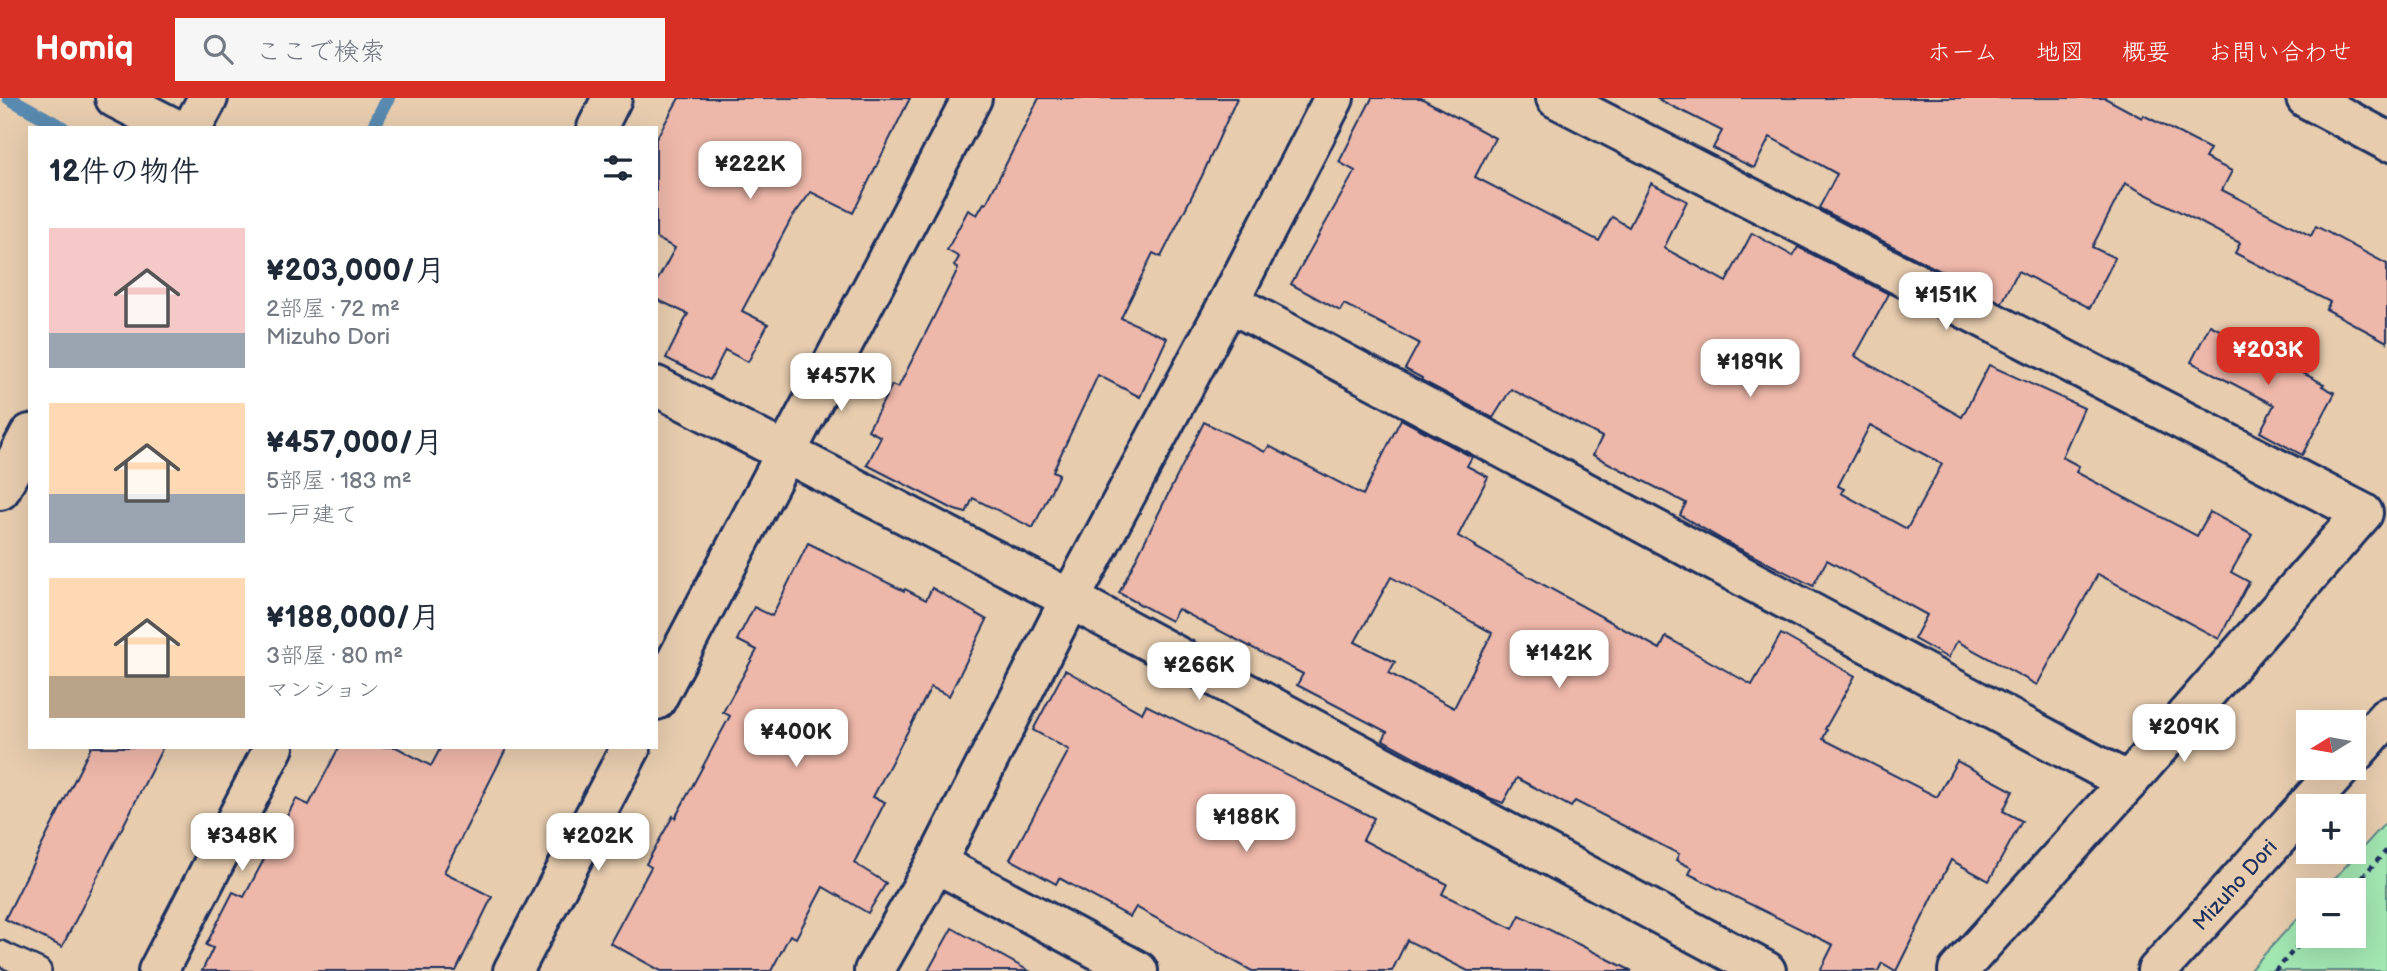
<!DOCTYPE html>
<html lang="ja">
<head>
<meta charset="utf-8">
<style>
  body { margin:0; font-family:"Balsamiq Sans","Klee One",sans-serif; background:#f6f6f7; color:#1f2937; height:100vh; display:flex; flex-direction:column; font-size:26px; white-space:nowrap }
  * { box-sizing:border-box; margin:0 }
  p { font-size:23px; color:#747a83 }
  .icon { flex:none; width:38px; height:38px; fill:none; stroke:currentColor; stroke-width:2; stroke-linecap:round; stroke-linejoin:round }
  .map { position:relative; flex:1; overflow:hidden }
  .side { position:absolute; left:28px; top:28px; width:630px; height:623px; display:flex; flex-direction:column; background:#fff; border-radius:0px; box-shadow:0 7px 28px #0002 }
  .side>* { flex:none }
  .needle { width:46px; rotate:259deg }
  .controls { position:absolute; left:2296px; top:612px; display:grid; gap:14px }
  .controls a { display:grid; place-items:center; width:70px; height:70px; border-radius:0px; background:#fff; box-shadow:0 7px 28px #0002; font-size:35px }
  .price { position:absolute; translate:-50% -60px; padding:0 16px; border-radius:14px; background:#fff; color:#222; font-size:23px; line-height:46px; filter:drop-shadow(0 2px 4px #0008) }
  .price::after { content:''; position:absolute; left:50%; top:42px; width:21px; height:16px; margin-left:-10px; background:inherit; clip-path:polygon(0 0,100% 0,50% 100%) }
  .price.active { background:#d93025; color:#fff }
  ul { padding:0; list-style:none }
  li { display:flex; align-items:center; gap:21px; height:175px; padding:0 21px }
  li span { display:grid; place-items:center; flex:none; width:196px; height:140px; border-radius:0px; color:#555 }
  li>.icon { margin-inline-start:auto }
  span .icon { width:84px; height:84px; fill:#fffc; stroke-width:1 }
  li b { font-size:30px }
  h2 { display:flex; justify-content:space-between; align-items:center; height:84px; padding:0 21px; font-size:30px }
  header { display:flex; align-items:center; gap:42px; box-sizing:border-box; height:98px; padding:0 35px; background:#d93025; color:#fff }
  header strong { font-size:33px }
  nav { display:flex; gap:38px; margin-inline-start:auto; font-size:24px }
  .search { width:490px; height:63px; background:#f6f6f7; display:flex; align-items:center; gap:18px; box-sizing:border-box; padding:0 24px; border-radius:0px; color:#747a83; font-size:26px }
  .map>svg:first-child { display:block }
  .green { fill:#a2e6b1; stroke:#5e8a88; stroke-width:2 }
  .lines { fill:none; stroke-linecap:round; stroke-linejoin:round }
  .stream { stroke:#5989ae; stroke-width:14 }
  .building { fill:#edb7a9; stroke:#1b2f5e; stroke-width:2; fill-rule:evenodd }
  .service-casing { stroke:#1b2f5e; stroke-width:28 }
  .minor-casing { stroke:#1b2f5e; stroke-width:44 }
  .tertiary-casing { stroke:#1b2f5e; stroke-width:44 }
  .path { stroke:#1b2f5e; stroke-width:4.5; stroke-dasharray:5 5; stroke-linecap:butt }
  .service { stroke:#e7ccae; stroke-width:23 }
  .minor { stroke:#e7ccae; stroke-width:38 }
  .tertiary { stroke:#e7ccae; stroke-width:38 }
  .labels { text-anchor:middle; stroke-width:5; stroke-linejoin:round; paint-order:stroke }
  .street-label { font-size:21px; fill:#1b2f5e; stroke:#e7ccae }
</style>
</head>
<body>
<header>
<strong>Homiq</strong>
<div class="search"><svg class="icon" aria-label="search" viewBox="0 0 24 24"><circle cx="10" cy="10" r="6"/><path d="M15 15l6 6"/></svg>ここで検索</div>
<nav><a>ホーム</a><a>地図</a><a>概要</a><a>お問い合わせ</a></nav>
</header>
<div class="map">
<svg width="2387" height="873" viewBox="0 0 2387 873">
  <rect width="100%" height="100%" fill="#e7ccae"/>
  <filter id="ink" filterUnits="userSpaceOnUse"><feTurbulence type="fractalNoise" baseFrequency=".0143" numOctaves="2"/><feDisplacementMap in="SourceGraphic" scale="14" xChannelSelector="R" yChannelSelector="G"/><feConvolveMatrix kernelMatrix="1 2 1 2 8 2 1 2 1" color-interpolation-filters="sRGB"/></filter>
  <g filter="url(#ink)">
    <path class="green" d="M 2387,723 L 2387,873 L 2249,873 L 2308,809 L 2308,838 L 2354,838 L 2354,793 L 2323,793 Z"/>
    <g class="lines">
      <g class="stream">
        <path d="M 9,0 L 63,30"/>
        <path d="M 373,30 L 388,0"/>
      </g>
    </g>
    <g class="building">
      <path d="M 679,0 L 910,0 L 853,115 L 811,94 L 791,121 L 742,213 L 768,226 L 748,264 L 725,252 L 710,282 L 666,260 L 688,216 L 656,201 L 656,185 L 675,150 L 656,140 L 656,41 Z"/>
      <path d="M 1039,0 L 1237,0 L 1202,78 L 1161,159 L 1153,155 L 1121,220 L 1167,240 L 1140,299 L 1098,277 L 1053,373 L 1059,376 L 1033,430 L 973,400 L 966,415 L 955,412 L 867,367 L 881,339 L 868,332 L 892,287 L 898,290 L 958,171 L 954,168 L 959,159 L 947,152 L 968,112 L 977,117 L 984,105 L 986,106 Z"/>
      <path d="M 1372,0 L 1421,0 L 1495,40 L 1475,79 L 1599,143 L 1612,119 L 1629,129 L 1651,85 L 1687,103 L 1664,150 L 1726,184 L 1752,135 L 1793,158 L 1798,149 L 1889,196 L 1855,258 L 1962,319 L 1989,267 L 2084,310 L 2062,359 L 2079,368 L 2076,374 L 2197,438 L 2210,414 L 2252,437 L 2231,474 L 2249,484 L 2219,541 L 2098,476 L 2037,587 L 1957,543 L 1948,560 L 1914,541 L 1927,517 L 1827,462 L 1813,488 L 1728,445 L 1680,417 L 1686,405 L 1593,357 L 1602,339 L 1511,291 L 1493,320 L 1421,282 L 1422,280 L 1405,271 L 1419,245 L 1344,206 L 1340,213 L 1291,186 L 1355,73 L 1339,64 ZM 1870,327 L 1942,366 L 1907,431 L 1841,395 L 1844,391 L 1838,388 Z"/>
      <path d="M 1656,0 L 2105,0 L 2142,20 L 2143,17 L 2210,51 L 2205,60 L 2232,73 L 2222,92 L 2311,138 L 2316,128 L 2387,166 L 2387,244 L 2326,211 L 2330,204 L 2235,155 L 2240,145 L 2125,85 L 2092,149 L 2115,160 L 2090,210 L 2018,173 L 2002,205 L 1819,110 L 1837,76 L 1770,39 L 1754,70 L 1713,50 L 1722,33 Z"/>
      <path d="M 2210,227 L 2324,286 L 2322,288 L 2335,295 L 2302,357 L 2260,334 L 2274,307 L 2191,264 Z"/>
      <path d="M 1401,321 L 1472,359 L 1467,368 L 1488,379 L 1458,438 L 1476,448 L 1475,449 L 1660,551 L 1666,539 L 1752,587 L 1781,536 L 1855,578 L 1825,631 L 1827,632 L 1823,641 L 1937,699 L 1957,663 L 2013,693 L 2003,713 L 2022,723 L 1989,783 L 1951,762 L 1896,873 L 1882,865 L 1878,873 L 1820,873 L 1833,847 L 1689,776 L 1692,770 L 1676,762 L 1679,756 L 1575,703 L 1571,709 L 1517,680 L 1503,705 L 1490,700 L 1383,642 L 1387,634 L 1297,587 L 1303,576 L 1178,511 L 1171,523 L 1119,495 L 1204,324 L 1265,354 L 1269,348 L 1363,397 ZM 1391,479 L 1492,535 L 1454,610 L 1389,575 L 1395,564 L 1355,544 Z"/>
      <path d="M 808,445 L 904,493 L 905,491 L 926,502 L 932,490 L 987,522 L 949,598 L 931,589 L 873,699 L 885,704 L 854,765 L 886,785 L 868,815 L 823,789 L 796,840 L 790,837 L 771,873 L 661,873 L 610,845 L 651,769 L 646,766 L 673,718 L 675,720 L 730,618 L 723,614 L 757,552 L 737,542 L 754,509 L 772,518 Z"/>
      <path d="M 1065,572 L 1142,615 L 1146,607 L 1374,720 L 1363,742 L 1447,786 L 1442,796 L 1513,831 L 1520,817 L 1632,873 L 1468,873 L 1407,842 L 1392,873 L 1252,873 L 1136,809 L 1130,819 L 1059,780 L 1056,786 L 1010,761 L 1069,652 L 1033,632 Z"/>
      <path d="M 91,649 L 163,649 L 62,849 L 5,821 Z"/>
      <path d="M 339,649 L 396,649 L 431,668 L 441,649 L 507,649 L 444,774 L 492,799 L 456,873 L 202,873 L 213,850 L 206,847 L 233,794 L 244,799 L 296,701 L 309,707 Z"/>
      <path d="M 952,830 L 1029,873 L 928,873 Z"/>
    </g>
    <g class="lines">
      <defs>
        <path id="service" d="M 0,855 L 39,873"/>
        <g id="minor">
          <path d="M 115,0 L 174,30"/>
          <path d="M 1556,0 L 2363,415 L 2128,684 L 1958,873"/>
          <path d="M 2306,0 L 2387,43"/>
          <path d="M 192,30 L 208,0"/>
          <path d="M 597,30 L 612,0"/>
          <path d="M 1229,204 L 2128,684"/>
          <path d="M 656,288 L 1070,501 L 1766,873"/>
          <path d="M 0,392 L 30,336"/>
          <path d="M 936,765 L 1138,873"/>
          <path d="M 158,873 L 274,649"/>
          <path d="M 874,873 L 936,765 L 1070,501 L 1229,204 L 1334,0"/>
        </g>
        <g id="tertiary">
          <path d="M 656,602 L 972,0"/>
          <path d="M 2354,656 L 2387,619"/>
          <path d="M 513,873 L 631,649"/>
          <path id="s1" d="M 2157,873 L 2341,670"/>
        </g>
      </defs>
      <use href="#service" class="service-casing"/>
      <use href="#minor" class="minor-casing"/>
      <use href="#tertiary" class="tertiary-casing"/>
      <g class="path">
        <path d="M 2349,793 L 2387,752"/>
        <path d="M 2275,873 L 2308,837"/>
      </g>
      <use href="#service" class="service"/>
      <use href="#minor" class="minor"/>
      <use href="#tertiary" class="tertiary"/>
    </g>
  </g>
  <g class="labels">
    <g class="street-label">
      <text dy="7" stroke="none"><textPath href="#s1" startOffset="116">Mizuho Dori</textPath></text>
    </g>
  </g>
</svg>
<div class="controls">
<a><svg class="needle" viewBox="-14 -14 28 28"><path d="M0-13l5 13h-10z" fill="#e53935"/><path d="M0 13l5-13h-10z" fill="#747a83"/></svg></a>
<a>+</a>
<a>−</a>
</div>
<b class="price" style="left:750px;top:103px">¥222K</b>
<b class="price" style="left:1946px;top:234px">¥151K</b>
<b class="price active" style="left:2268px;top:289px">¥203K</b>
<b class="price" style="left:1750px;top:301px">¥189K</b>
<b class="price" style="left:841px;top:315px">¥457K</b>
<b class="price" style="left:1559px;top:592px">¥142K</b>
<b class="price" style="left:1199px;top:604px">¥266K</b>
<b class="price" style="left:2184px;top:666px">¥209K</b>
<b class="price" style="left:796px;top:671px">¥400K</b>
<b class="price" style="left:1246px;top:756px">¥188K</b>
<b class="price" style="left:242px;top:775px">¥348K</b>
<b class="price" style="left:598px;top:775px">¥202K</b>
<section class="side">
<h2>12件の物件<svg class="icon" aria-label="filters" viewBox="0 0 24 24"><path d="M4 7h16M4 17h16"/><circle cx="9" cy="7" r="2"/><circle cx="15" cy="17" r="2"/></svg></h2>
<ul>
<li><span style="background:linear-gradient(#f6c9c9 75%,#9aa5b1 0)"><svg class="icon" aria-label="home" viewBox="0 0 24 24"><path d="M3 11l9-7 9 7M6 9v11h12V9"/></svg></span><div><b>¥203,000/月</b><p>2部屋 · 72 m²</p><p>Mizuho Dori</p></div></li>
<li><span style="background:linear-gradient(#ffd9b3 65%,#9aa5b1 0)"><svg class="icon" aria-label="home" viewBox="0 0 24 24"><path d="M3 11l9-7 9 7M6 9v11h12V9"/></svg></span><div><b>¥457,000/月</b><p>5部屋 · 183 m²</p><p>一戸建て</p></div></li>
<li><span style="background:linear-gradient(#ffd9b3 70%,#b9a48a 0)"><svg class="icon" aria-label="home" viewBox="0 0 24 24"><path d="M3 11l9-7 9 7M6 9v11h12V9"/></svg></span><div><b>¥188,000/月</b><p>3部屋 · 80 m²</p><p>マンション</p></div></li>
</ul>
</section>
</div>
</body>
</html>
